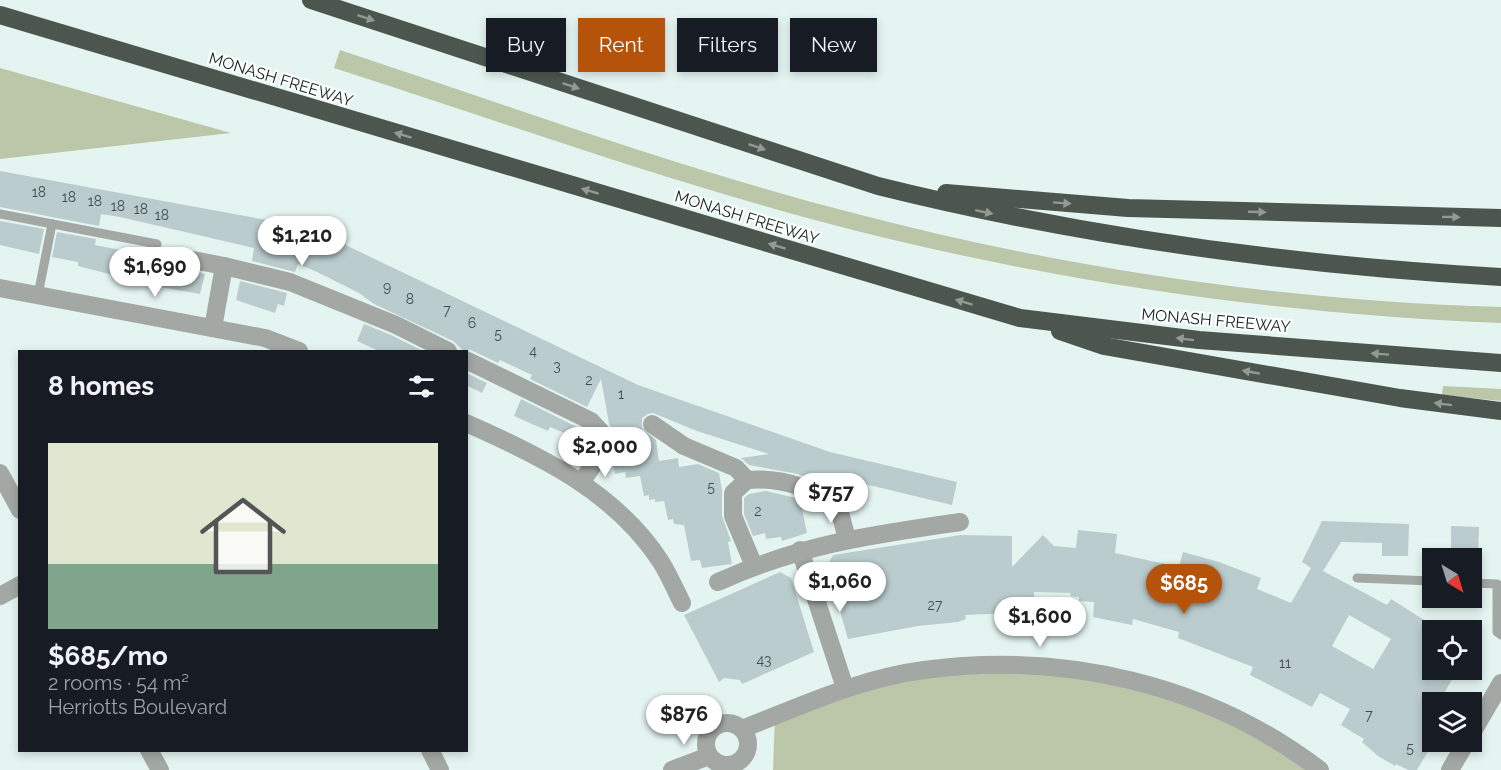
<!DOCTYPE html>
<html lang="en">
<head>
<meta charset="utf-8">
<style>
  body { margin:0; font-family:Raleway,sans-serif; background:#20242c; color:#f1f3f6; height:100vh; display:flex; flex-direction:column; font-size:22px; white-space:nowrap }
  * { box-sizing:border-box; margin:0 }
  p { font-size:20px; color:#9ea1a6 }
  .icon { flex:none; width:33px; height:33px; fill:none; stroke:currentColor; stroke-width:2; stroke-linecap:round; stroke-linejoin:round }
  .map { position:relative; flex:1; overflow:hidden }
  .drawer { position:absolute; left:18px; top:350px; width:450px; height:402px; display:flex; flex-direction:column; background:#171b24; border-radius:0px; box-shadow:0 3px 9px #0003 }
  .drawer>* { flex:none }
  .top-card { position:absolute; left:486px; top:18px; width:570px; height:54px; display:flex; gap:12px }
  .needle { width:39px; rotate:142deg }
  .controls { position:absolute; left:1422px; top:548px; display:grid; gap:12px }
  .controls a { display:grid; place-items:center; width:60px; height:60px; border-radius:0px; background:#171b24; box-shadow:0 3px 9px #0003; font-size:30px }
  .price { position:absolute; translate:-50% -51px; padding:0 14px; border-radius:21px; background:#fff; color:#222; font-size:20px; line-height:39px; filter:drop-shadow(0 2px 3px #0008) }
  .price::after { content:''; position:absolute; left:50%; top:36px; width:18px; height:14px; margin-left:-9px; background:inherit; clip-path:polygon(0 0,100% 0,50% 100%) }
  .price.current { background:#b45309; color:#fff }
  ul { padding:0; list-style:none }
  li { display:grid; align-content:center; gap:12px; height:318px; padding:0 30px }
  li span { display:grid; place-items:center; height:186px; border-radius:0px; color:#555 }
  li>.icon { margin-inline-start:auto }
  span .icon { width:108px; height:108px; fill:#fffc; stroke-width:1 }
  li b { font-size:26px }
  h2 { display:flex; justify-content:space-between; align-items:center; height:72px; padding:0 30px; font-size:26px }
  .chip { padding:0 21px; border-radius:0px; background:#171b24; box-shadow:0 3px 9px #0003; font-size:21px; line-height:54px }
  .chip.current { background:#b45309; color:#fff }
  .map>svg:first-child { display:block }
  .green { fill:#bcc6a9 }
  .building { fill:#bbccce; fill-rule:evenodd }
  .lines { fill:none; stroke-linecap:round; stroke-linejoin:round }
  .lane { stroke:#a3a8a4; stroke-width:9 }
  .street { stroke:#a3a8a4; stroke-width:18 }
  .highway { stroke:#4c564e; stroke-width:18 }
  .oneway { fill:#929a94 }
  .labels { text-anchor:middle; stroke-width:4.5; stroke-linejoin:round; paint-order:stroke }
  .number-label { font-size:14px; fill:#434c4c }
  .street-label { font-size:16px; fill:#1b2120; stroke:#fbfffe }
</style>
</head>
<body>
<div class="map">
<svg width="1501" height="770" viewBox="0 0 1501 770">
  <rect width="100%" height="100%" fill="#e4f5f1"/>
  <g class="green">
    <path d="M 340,50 C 513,107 684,170 861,215 C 1069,269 1286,301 1501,307 L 1501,323 C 1292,315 1084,286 881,237 C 696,192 515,126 334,68 Z"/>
    <path d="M 0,68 L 231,133 L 0,159 Z"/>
    <path d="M 1443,386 L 1501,389 L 1501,401 L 1442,395 Z"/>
    <path d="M 1015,663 L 1159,687 L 1320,770 L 773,770 L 775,716 L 845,688 Z"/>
  </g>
  <g class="building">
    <path d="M 0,171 L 310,228 L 638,385 L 830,452 L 957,482 L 952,505 L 848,480 L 847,486 L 843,484 L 841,494 L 798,474 L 749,465 L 741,458 L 769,454 L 697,431 L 653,413 L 648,414 L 642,418 L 642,428 L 656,440 L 659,461 L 678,458 L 679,467 L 698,464 L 719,473 L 722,490 L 722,516 L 731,541 L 728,542 L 732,564 L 702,568 L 700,560 L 691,561 L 684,525 L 674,524 L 673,519 L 668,520 L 664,501 L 655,502 L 655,499 L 649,500 L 649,495 L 644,496 L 640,476 L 626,478 L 625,472 L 615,474 L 612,458 L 613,432 L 609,423 L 601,379 L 587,407 L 530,379 L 532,375 L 500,360 L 498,363 L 471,350 L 463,350 L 453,341 L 374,304 L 359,293 L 315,271 L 298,264 L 295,272 L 252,261 L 254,248 L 120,217 L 101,214 L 99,226 L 0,207 Z"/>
    <path d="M 0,221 L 44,229 L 39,254 L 0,245 Z"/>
    <path d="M 57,232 L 96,239 L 95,245 L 177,261 L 185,270 L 205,274 L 200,294 L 160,287 L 78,266 L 78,262 L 52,257 Z"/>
    <path d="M 240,281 L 287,293 L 284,306 L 278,304 L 275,313 L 236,300 Z"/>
    <path d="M 364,324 L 391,335 L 421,350 L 379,351 L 357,341 Z"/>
    <path d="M 466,373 L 487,383 L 482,393 L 466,385 Z"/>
    <path d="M 521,399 L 577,427 L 572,436 L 550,427 L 548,431 L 514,416 Z"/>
    <path d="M 766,491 L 800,499 L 807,533 L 782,541 L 781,537 L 766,539 L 765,533 L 753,536 L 744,514 L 744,498 L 749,494 Z"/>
    <path d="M 1322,521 L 1409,524 L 1408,556 L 1382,556 L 1382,543 L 1341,542 L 1323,571 L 1387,605 L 1391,599 L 1432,625 L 1432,669 L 1458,669 L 1439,702 L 1432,702 L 1432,731 L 1424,745 L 1430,748 L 1417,770 L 1408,770 L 1396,764 L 1395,766 L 1378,756 L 1362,742 L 1364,739 L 1341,725 L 1350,709 L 1320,693 L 1312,707 L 1250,675 L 1253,667 L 1178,638 L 1179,632 L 1133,619 L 1132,625 L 1093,617 L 1094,602 L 1079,601 L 1079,597 L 1070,596 L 1071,593 L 1034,592 L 1034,612 L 965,615 L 966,619 L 958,622 L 918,626 L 848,639 L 830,576 L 821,577 L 833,555 L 961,535 L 1012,536 L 1012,567 L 1043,535 L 1054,546 L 1076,548 L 1078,530 L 1117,534 L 1115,553 L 1179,567 L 1183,552 L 1219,562 L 1261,578 L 1257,589 L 1291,603 L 1311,568 L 1302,562 ZM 1349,615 L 1391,639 L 1373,669 L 1332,646 Z"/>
    <path d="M 1451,526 L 1479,527 L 1478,559 L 1451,558 Z"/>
    <path d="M 780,572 L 791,578 L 814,652 L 742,684 L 740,680 L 724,678 L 719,682 L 684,615 Z"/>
  </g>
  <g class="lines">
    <g class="lane">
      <path d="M 0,214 L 157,244"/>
      <path d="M 38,295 L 52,224"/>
      <path d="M 1357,578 L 1432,581"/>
      <path d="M 1472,583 L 1497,584 L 1497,632 L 1501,635"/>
    </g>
    <g class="street">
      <path d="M 188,259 L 224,266"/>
      <path d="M 0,288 L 265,338 L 299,351"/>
      <path d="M 213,328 L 224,266 L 290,282 L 396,325 L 448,351"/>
      <path d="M 466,360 L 591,421 L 602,433 L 603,451 L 582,481"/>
      <path d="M 466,423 C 539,455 616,492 661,562 C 669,575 675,589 682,603"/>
      <path d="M 652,424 L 684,446 L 736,468 L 747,480 C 779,477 811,488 838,505 L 847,539"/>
      <path d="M 0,473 L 20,510"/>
      <path d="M 747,480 L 733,493 L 733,516 L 754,566"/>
      <path d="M 800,550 L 845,688"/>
      <path d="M 718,582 C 802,544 871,535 960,522"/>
      <path d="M 0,596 L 20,585"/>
      <circle cx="727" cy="744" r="21"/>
      <path d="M 742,729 C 801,706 861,678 924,670 C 1063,651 1208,684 1320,770"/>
      <path d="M 1472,733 L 1501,683"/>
      <path d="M 149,750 L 160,770"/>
      <path d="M 430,750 L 440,770"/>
      <path d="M 672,770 L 709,756"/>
      <path d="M 1450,770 L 1467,741"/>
    </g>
    <g class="highway">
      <path d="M 311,0 L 878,186 C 1083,237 1290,265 1501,277"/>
      <path d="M 0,15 L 1020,318 L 1199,340 L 1501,363"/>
      <path d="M 946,193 L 1128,208 L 1501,218"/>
      <path d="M 1060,331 L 1104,346 L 1400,398 L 1501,411"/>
    </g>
  </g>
  <defs><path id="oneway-solid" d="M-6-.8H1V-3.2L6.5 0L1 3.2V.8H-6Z" transform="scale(1.5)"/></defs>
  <g class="oneway">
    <use href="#oneway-solid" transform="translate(366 18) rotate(18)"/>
    <use href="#oneway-solid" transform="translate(571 86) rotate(18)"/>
    <use href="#oneway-solid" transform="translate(403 135) rotate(-163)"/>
    <use href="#oneway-solid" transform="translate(757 147) rotate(18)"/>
    <use href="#oneway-solid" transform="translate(590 191) rotate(-163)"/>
    <use href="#oneway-solid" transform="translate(1062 203) rotate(4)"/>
    <use href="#oneway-solid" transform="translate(984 212) rotate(12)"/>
    <use href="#oneway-solid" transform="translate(1257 212) rotate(2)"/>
    <use href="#oneway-solid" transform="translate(1451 217) rotate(1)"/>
    <use href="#oneway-solid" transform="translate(777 246) rotate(-163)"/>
    <use href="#oneway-solid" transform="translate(964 302) rotate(-163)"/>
    <use href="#oneway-solid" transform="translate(1185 339) rotate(-173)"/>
    <use href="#oneway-solid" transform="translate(1380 354) rotate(-176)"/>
    <use href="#oneway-solid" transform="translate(1251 372) rotate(-170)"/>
    <use href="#oneway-solid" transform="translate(1443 404) rotate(-173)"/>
  </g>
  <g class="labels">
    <g class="number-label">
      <text x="39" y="197">18</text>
      <text x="69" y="202">18</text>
      <text x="95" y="206">18</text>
      <text x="118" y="211">18</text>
      <text x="141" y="214">18</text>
      <text x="162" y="220">18</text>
      <text x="387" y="292">9</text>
      <text x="410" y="304">8</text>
      <text x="447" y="315">7</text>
      <text x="472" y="328">6</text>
      <text x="498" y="339">5</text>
      <text x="533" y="356">4</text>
      <text x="557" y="371">3</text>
      <text x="589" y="385">2</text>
      <text x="621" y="399">1</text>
      <text x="711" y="492">5</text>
      <text x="758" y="516">2</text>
      <text x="935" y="610">27</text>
      <text x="764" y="665">43</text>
      <text x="1285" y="668">11</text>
      <text x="1369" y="720">7</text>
      <text x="1410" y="753">5</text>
    </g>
    <g class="street-label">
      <text transform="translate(281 79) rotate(17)" y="6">MONASH FREEWAY</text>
      <text transform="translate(747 217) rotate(17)" y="6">MONASH FREEWAY</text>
      <text transform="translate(1216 320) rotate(5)" y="6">MONASH FREEWAY</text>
    </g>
  </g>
</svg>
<div class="controls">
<a><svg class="needle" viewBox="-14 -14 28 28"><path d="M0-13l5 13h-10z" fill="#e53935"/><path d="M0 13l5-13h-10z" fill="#9ea1a6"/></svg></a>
<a><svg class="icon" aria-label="locate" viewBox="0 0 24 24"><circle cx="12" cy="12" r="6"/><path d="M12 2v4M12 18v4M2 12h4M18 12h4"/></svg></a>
<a><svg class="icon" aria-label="layers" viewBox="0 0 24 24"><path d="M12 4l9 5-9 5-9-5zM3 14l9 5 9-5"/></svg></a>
</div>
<b class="price" style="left:302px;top:267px">$1,210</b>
<b class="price" style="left:155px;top:298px">$1,690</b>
<b class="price" style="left:605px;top:478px">$2,000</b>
<b class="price" style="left:831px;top:524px">$757</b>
<b class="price" style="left:840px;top:613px">$1,060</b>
<b class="price current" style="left:1184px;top:615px">$685</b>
<b class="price" style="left:1040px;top:648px">$1,600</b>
<b class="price" style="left:684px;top:746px">$876</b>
<div class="top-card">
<a class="chip">Buy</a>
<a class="chip current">Rent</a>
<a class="chip">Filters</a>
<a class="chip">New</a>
</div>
<section class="drawer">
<h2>8 homes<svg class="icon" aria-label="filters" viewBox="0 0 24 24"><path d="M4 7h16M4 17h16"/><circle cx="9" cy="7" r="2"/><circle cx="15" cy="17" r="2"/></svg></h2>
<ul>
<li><span style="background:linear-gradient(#dfe7d0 65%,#7fa58c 0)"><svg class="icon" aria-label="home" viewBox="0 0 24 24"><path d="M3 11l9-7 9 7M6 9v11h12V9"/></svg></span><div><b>$685/mo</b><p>2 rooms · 54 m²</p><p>Herriotts Boulevard</p></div></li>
</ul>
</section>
</div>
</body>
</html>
